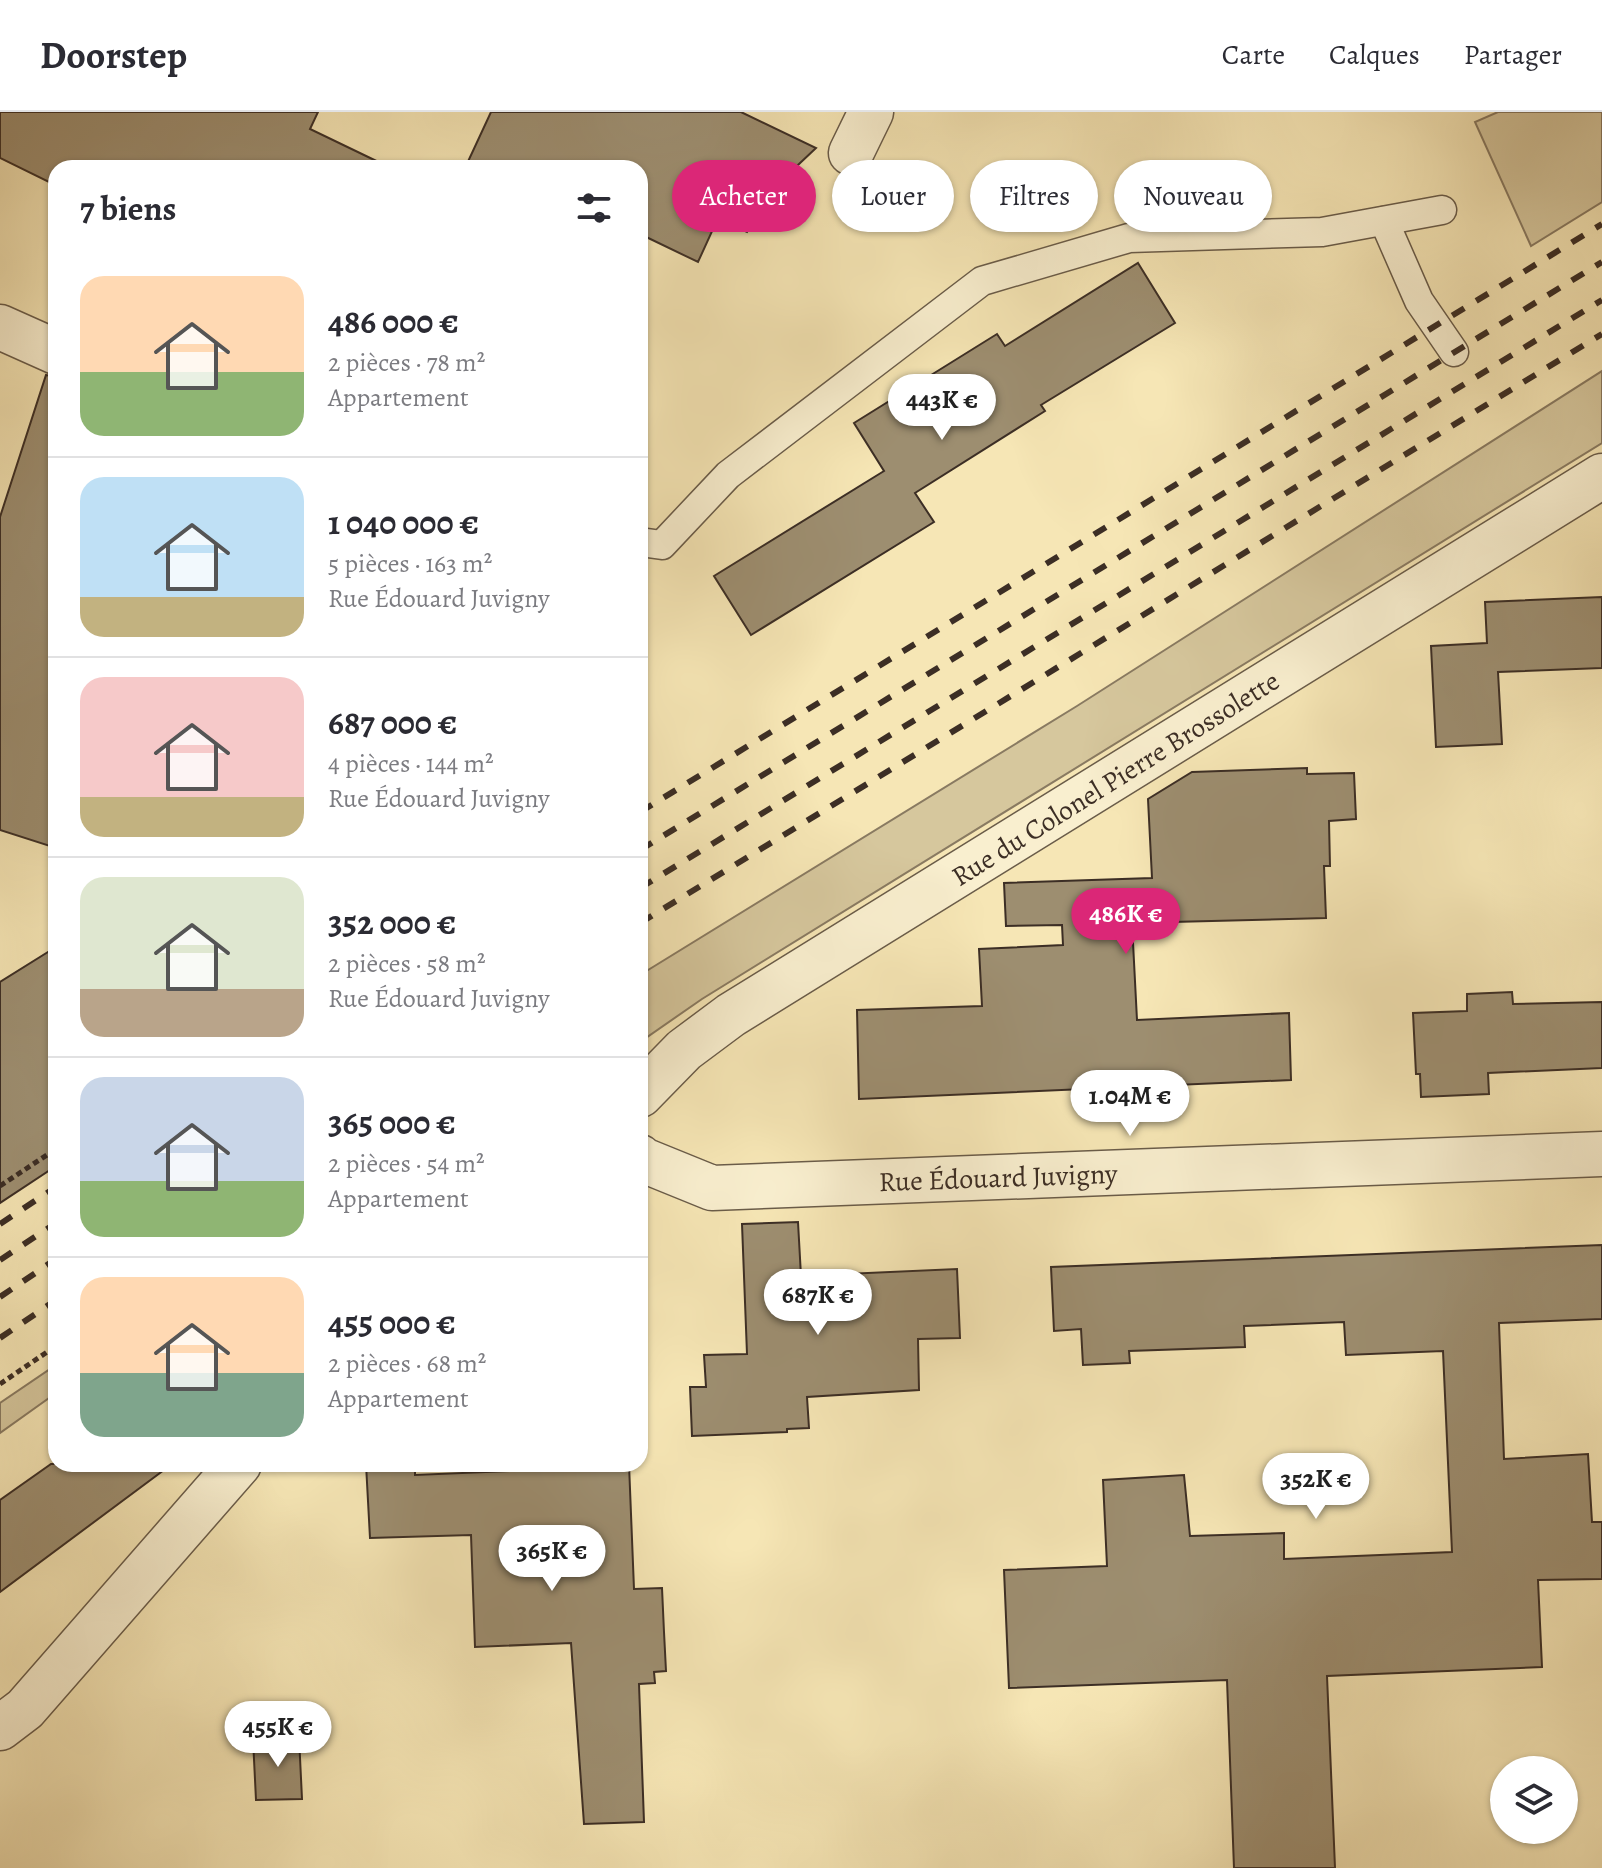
<!DOCTYPE html>
<html lang="fr">
<head>
<meta charset="utf-8">
<style>
  body { margin:0; font-family:Alegreya,serif; background:#f2f2f3; color:#2b2b33; height:100vh; display:flex; flex-direction:column; font-size:30px; white-space:nowrap }
  * { box-sizing:border-box; margin:0 }
  p { font-size:26px; color:#7c7c81 }
  .icon { flex:none; width:44px; height:44px; fill:none; stroke:currentColor; stroke-width:2; stroke-linecap:round; stroke-linejoin:round }
  .map { position:relative; flex:1; overflow:hidden }
  .drawer { position:absolute; left:48px; top:48px; width:600px; height:1312px; display:flex; flex-direction:column; background:#fff; border-radius:24px; box-shadow:0 2px 6px #0004 }
  .drawer>* { flex:none }
  .hud { position:absolute; left:672px; top:48px; width:760px; height:72px; display:flex; gap:16px }
  .tools { position:absolute; left:1490px; top:1644px; display:grid; gap:16px }
  .tools a { display:grid; place-items:center; width:88px; height:88px; border-radius:50%; background:#fff; box-shadow:0 2px 6px #0004; font-size:40px }
  .price { position:absolute; translate:-50% -68px; padding:0 18px; border-radius:28px; background:#fff; color:#222; font-size:26px; line-height:52px; filter:drop-shadow(0 2px 4px #0008) }
  .price::after { content:''; position:absolute; left:50%; top:48px; width:24px; height:18px; margin-left:-12px; background:inherit; clip-path:polygon(0 0,100% 0,50% 100%) }
  .price.active { background:#db2777; color:#fff }
  ul { padding:0; list-style:none }
  li { display:flex; align-items:center; gap:24px; height:200px; padding:0 32px }
  li+li { border-top:2px solid #e1e1e2 }
  li span { display:grid; place-items:center; flex:none; width:224px; height:160px; border-radius:24px; color:#555 }
  li>.icon { margin-inline-start:auto }
  span .icon { width:96px; height:96px; fill:#fffc; stroke-width:1 }
  li b { font-size:34px }
  h2 { display:flex; justify-content:space-between; align-items:center; height:96px; padding:0 32px; font-size:34px }
  .tag { padding:0 28px; border-radius:36px; background:#fff; box-shadow:0 2px 6px #0004; font-size:28px; line-height:72px }
  .tag.active { background:#db2777; color:#fff }
  header { display:flex; align-items:center; gap:48px; box-sizing:border-box; height:112px; padding:0 40px; background:#fff; border-bottom:2px solid #e1e1e2 }
  header strong { font-size:38px }
  nav { display:flex; gap:44px; margin-inline-start:auto; font-size:28px }
  .map>svg:first-child { display:block }
  .green { fill:#d6c79d; stroke:#897a61; stroke-width:2 }
  .building { fill:#9d8e70; stroke:#3c2e25; stroke-width:2 }
  .lines { fill:none; stroke-linecap:round; stroke-linejoin:round }
  .service-casing { stroke:#6a5c49; stroke-width:31 }
  .minor-casing { stroke:#6a5c49; stroke-width:47 }
  .path { stroke:#3c2e25; stroke-width:5; stroke-dasharray:6 4; stroke-linecap:butt }
  .service { stroke:#f9efcf; stroke-width:28 }
  .minor { stroke:#f9efcf; stroke-width:44 }
  .rail { stroke:#3c2e25; stroke-width:6; stroke-dasharray:14 14; stroke-linecap:butt }
  .labels { text-anchor:middle; stroke-width:6; stroke-linejoin:round; paint-order:stroke }
  .street-label { font-size:28px; fill:#3c2e25; stroke:#f9efcf }
</style>
</head>
<body>
<header>
<strong>Doorstep</strong>
<nav><a>Carte</a><a>Calques</a><a>Partager</a></nav>
</header>
<div class="map">
<svg width="1602" height="1756" viewBox="0 0 1602 1756">
  <rect width="100%" height="100%" fill="#f6e6b5"/>
  <filter id="stains"><feTurbulence type="fractalNoise" baseFrequency=".0025" numOctaves="4"/><feColorMatrix values="0 0 0 0 .2 0 0 0 0 .09 0 0 0 0 .02 0 0 0 .5 -.17"/></filter>
  <radialGradient id="worn" r=".72"><stop offset=".6" stop-color="#630" stop-opacity="0"/><stop offset="1" stop-color="#630" stop-opacity=".3"/></radialGradient>
  <g class="green">
    <path d="M 1498,0 L 1602,0 L 1602,90 L 1531,134 L 1475,10 Z"/>
    <path d="M 1602,259 L 1602,331 L 702,887 L 640,930 L 640,863 L 1077,594 Z"/>
    <path d="M 56,1253 L 56,1281 L 0,1321 L 0,1291 Z"/>
  </g>
  <g class="building">
    <path d="M 0,0 L 318,0 L 310,17 L 391,56 L 56,56 L 55,73 L 0,46 Z"/>
    <path d="M 491,0 L 741,0 L 816,36 L 780,70 L 747,120 L 718,106 L 698,150 L 640,122 L 640,56 L 465,56 Z"/>
    <path d="M 1138,151 L 1175,211 L 1041,293 L 1045,299 L 915,381 L 934,410 L 751,523 L 714,464 L 884,359 L 854,311 L 997,222 L 1005,234 Z"/>
    <path d="M 46,263 L 56,265 L 56,736 L 0,718 L 0,405 Z"/>
    <path d="M 1602,485 L 1602,556 L 1498,560 L 1502,632 L 1436,635 L 1431,534 L 1487,531 L 1485,490 Z"/>
    <path d="M 1307,656 L 1307,662 L 1354,661 L 1356,707 L 1329,709 L 1330,754 L 1324,754 L 1326,806 L 1132,811 L 1137,908 L 1289,901 L 1291,968 L 859,987 L 857,898 L 982,894 L 979,837 L 1063,833 L 1062,813 L 1006,814 L 1004,771 L 1152,766 L 1148,687 L 1192,660 Z"/>
    <path d="M 56,835 L 56,1054 L 0,1091 L 0,870 Z"/>
    <path d="M 1512,880 L 1513,892 L 1602,890 L 1602,956 L 1488,961 L 1489,982 L 1421,985 L 1420,962 L 1416,962 L 1413,901 L 1467,899 L 1467,882 Z"/>
    <path d="M 798,1110 L 801,1164 L 957,1157 L 960,1226 L 918,1227 L 919,1278 L 807,1285 L 809,1316 L 787,1317 L 787,1320 L 692,1324 L 690,1275 L 706,1275 L 704,1243 L 747,1242 L 742,1112 Z"/>
    <path d="M 1602,1133 L 1602,1207 L 1499,1211 L 1504,1347 L 1588,1342 L 1592,1410 L 1602,1410 L 1602,1467 L 1538,1468 L 1542,1555 L 1327,1564 L 1335,1756 L 1234,1756 L 1227,1568 L 1009,1576 L 1004,1458 L 1107,1454 L 1103,1368 L 1184,1363 L 1190,1424 L 1284,1421 L 1284,1447 L 1452,1440 L 1443,1239 L 1346,1243 L 1344,1210 L 1244,1214 L 1245,1235 L 1129,1239 L 1130,1251 L 1083,1253 L 1081,1217 L 1054,1219 L 1051,1155 Z"/>
    <path d="M 51,1352 L 172,1352 L 0,1480 L 0,1388 Z"/>
    <path d="M 366,1352 L 415,1352 L 415,1363 L 531,1358 L 531,1352 L 629,1352 L 634,1477 L 662,1476 L 664,1520 L 666,1559 L 654,1560 L 655,1571 L 639,1572 L 644,1710 L 584,1712 L 571,1531 L 475,1535 L 471,1423 L 370,1426 Z"/>
    <path d="M 299,1625 L 302,1687 L 256,1688 L 253,1627 Z"/>
  </g>
  <g class="lines">
    <defs>
      <g id="service">
        <path d="M 1384,109 L 1419,189 L 1454,240"/>
        <path d="M 640,430 L 662,433 L 728,363 L 982,169 L 1129,126 L 1322,120 L 1442,98"/>
      </g>
      <g id="minor">
        <path d="M 851,41 L 871,0"/>
        <path d="M 0,215 L 56,240"/>
        <path d="M 640,983 L 684,938 L 731,903 L 1602,364"/>
        <path d="M 640,1045 L 643,1048 L 712,1076 L 1602,1042"/>
        <path d="M 0,1616 L 25,1597 L 239,1352"/>
      </g>
    </defs>
    <use href="#service" class="service-casing"/>
    <use href="#minor" class="minor-casing"/>
    <g class="path">
      <path d="M 0,1074 L 56,1037"/>
      <path d="M 0,1272 L 56,1234"/>
    </g>
    <use href="#service" class="service"/>
    <use href="#minor" class="minor"/>
    <g class="rail">
      <path d="M 640,700 L 1602,112"/>
      <path d="M 640,738 L 1602,150"/>
      <path d="M 640,776 L 1602,188"/>
      <path d="M 640,811 L 1602,222"/>
      <path d="M 0,1112 L 56,1075"/>
      <path d="M 0,1148 L 56,1111"/>
      <path d="M 0,1185 L 56,1147"/>
      <path d="M 0,1226 L 56,1188"/>
    </g>
  </g>
  <g class="labels">
    <g class="street-label">
      <text transform="translate(1115 666) rotate(-32)" y="10">Rue du Colonel Pierre Brossolette</text>
      <text transform="translate(998 1065) rotate(-2)" y="10">Rue Édouard Juvigny</text>
    </g>
  </g>
  <rect width="100%" height="100%" filter="url(#stains)"/>
  <rect width="100%" height="100%" fill="url(#worn)"/>
</svg>
<div class="tools">
<a><svg class="icon" aria-label="layers" viewBox="0 0 24 24"><path d="M12 4l9 5-9 5-9-5zM3 14l9 5 9-5"/></svg></a>
</div>
<b class="price" style="left:942px;top:330px">443K €</b>
<b class="price active" style="left:1126px;top:844px">486K €</b>
<b class="price" style="left:1130px;top:1026px">1.04M €</b>
<b class="price" style="left:818px;top:1225px">687K €</b>
<b class="price" style="left:1316px;top:1409px">352K €</b>
<b class="price" style="left:552px;top:1481px">365K €</b>
<b class="price" style="left:278px;top:1657px">455K €</b>
<div class="hud">
<a class="tag active">Acheter</a>
<a class="tag">Louer</a>
<a class="tag">Filtres</a>
<a class="tag">Nouveau</a>
</div>
<section class="drawer">
<h2>7 biens<svg class="icon" aria-label="filters" viewBox="0 0 24 24"><path d="M4 7h16M4 17h16"/><circle cx="9" cy="7" r="2"/><circle cx="15" cy="17" r="2"/></svg></h2>
<ul>
<li><span style="background:linear-gradient(#ffd9b3 60%,#8fb573 0)"><svg class="icon" aria-label="home" viewBox="0 0 24 24"><path d="M3 11l9-7 9 7M6 9v11h12V9"/></svg></span><div><b>486 000 €</b><p>2 pièces · 78 m²</p><p>Appartement</p></div></li>
<li><span style="background:linear-gradient(#bfe0f5 75%,#c2b280 0)"><svg class="icon" aria-label="home" viewBox="0 0 24 24"><path d="M3 11l9-7 9 7M6 9v11h12V9"/></svg></span><div><b>1 040 000 €</b><p>5 pièces · 163 m²</p><p>Rue Édouard Juvigny</p></div></li>
<li><span style="background:linear-gradient(#f6c9c9 75%,#c2b280 0)"><svg class="icon" aria-label="home" viewBox="0 0 24 24"><path d="M3 11l9-7 9 7M6 9v11h12V9"/></svg></span><div><b>687 000 €</b><p>4 pièces · 144 m²</p><p>Rue Édouard Juvigny</p></div></li>
<li><span style="background:linear-gradient(#dfe7d0 70%,#b9a48a 0)"><svg class="icon" aria-label="home" viewBox="0 0 24 24"><path d="M3 11l9-7 9 7M6 9v11h12V9"/></svg></span><div><b>352 000 €</b><p>2 pièces · 58 m²</p><p>Rue Édouard Juvigny</p></div></li>
<li><span style="background:linear-gradient(#c9d6e8 65%,#8fb573 0)"><svg class="icon" aria-label="home" viewBox="0 0 24 24"><path d="M3 11l9-7 9 7M6 9v11h12V9"/></svg></span><div><b>365 000 €</b><p>2 pièces · 54 m²</p><p>Appartement</p></div></li>
<li><span style="background:linear-gradient(#ffd9b3 60%,#7fa58c 0)"><svg class="icon" aria-label="home" viewBox="0 0 24 24"><path d="M3 11l9-7 9 7M6 9v11h12V9"/></svg></span><div><b>455 000 €</b><p>2 pièces · 68 m²</p><p>Appartement</p></div></li>
</ul>
</section>
</div>
</body>
</html>
